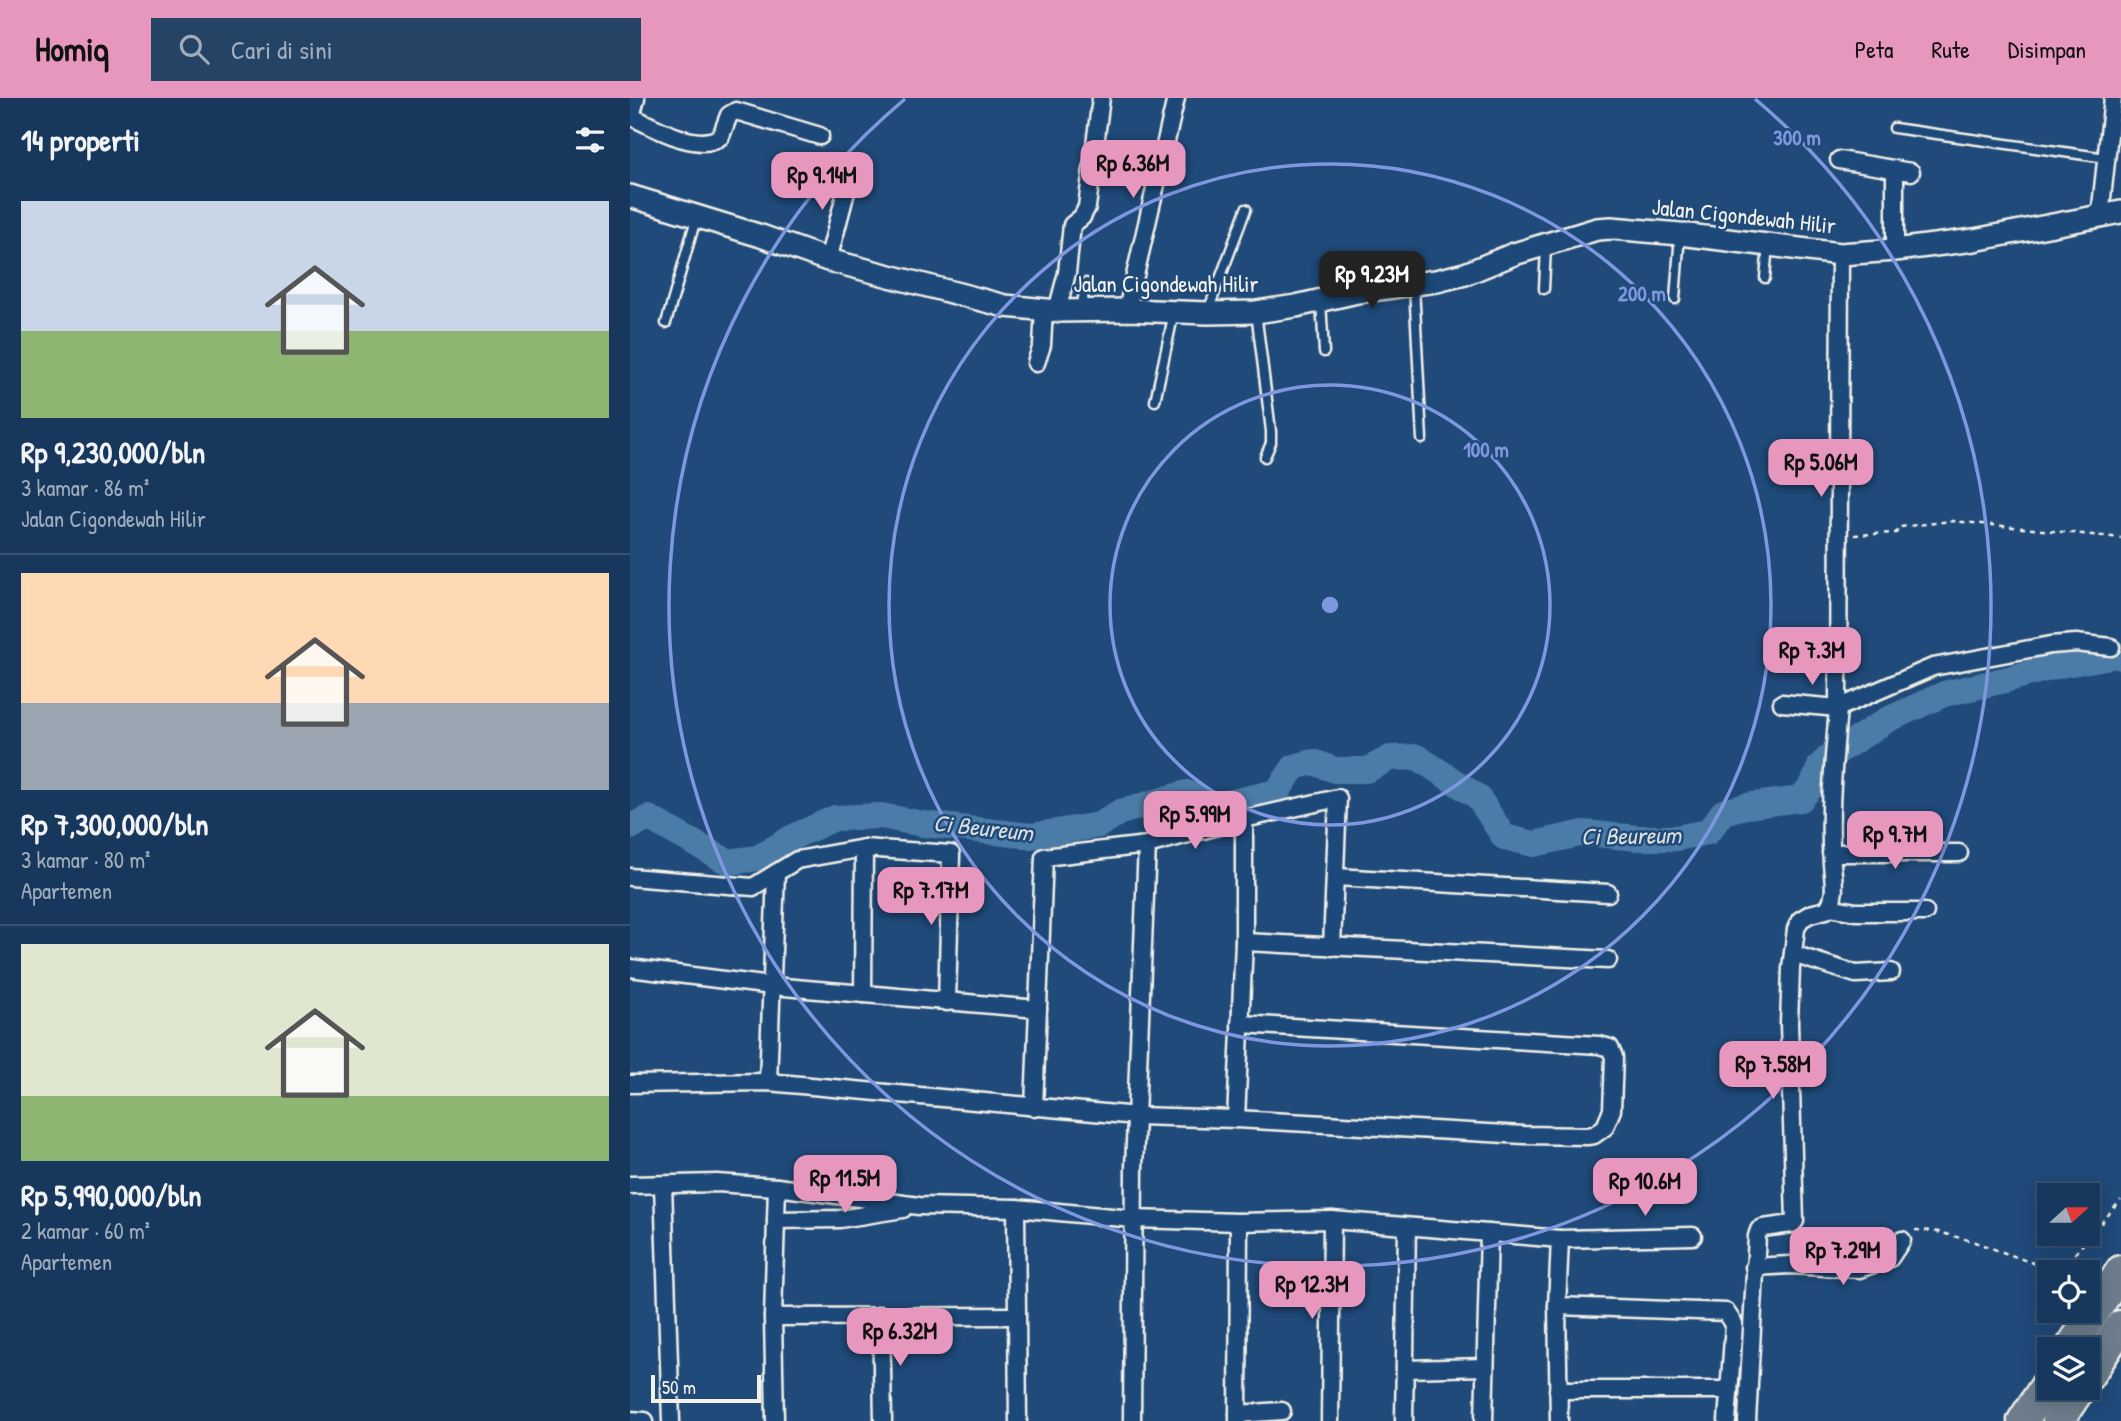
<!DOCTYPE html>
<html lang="id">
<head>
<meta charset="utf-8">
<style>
  body { margin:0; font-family:"Patrick Hand",sans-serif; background:#244365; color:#f1f3f6; height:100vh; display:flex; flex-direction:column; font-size:26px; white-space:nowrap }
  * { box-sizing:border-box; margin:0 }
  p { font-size:23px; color:#9eacbb }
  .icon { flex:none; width:38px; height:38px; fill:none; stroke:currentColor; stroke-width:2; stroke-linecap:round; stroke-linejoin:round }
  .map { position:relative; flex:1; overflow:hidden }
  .panel { display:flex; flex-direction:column; background:#17385c; width:630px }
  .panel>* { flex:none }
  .needle { width:46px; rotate:69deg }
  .tools { position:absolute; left:1407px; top:1085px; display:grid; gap:14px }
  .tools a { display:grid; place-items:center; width:63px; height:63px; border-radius:0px; background:#17385c; box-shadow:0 4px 18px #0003,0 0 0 2px #365272; font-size:35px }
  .scale { position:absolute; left:21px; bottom:18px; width:110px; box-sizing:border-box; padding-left:7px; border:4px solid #f4f1e8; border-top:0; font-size:19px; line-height:24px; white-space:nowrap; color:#f4f1e8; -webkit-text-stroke:5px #1f4a7a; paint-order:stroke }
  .price { position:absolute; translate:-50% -60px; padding:0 16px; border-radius:14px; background:#e797bd; color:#111; font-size:23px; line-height:46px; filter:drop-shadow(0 2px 4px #0008) }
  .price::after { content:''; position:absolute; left:50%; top:42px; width:21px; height:16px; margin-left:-10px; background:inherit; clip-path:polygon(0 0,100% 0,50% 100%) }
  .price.selected { background:#222; color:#fff }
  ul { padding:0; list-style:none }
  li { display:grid; align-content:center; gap:14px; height:371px; padding:0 21px }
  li+li { border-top:2px solid #365272 }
  li span { display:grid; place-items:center; height:217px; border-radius:0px; color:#555 }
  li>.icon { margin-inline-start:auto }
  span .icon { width:126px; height:126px; fill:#fffc; stroke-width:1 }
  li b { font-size:30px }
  h2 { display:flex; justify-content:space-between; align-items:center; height:84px; padding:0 21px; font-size:30px }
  header { display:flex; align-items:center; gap:42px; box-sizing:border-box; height:98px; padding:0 35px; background:#e797bd; color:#111 }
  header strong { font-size:33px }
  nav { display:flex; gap:38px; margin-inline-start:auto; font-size:24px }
  .search { width:490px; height:63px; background:#244365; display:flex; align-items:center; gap:18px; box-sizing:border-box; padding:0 24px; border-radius:0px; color:#9eacbb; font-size:26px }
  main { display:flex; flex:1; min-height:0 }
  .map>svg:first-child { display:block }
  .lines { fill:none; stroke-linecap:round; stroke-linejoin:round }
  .river { stroke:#4b7ca8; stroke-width:26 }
  .service-casing { stroke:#f4f1e8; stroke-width:13 }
  .minor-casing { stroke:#f4f1e8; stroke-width:21 }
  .tertiary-casing { stroke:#f4f1e8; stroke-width:26 }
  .motorway-casing { stroke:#f4f1e8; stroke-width:35 }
  .path { stroke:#f4f1e8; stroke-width:2.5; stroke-dasharray:5 5; stroke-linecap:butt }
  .service { stroke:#1f4a7a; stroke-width:8 }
  .minor { stroke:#1f4a7a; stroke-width:16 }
  .tertiary { stroke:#1f4a7a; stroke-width:21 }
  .motorway { stroke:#6d7d8c; stroke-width:30 }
  .ring { fill:none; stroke:#7e97df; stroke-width:3.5 }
  .labels { text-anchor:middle; stroke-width:5; stroke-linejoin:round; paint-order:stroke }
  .street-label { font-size:23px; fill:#f4f1e8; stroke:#1f4a7a }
  .water-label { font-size:24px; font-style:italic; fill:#dbdfde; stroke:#1f4a7a }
  .centre { fill:#7e97df; stroke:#1f4a7a; stroke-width:3.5 }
  .ring-label { font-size:21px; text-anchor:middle; font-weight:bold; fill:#7e97df; stroke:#1f4a7a; stroke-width:5; stroke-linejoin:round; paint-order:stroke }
</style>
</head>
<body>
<header>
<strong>Homiq</strong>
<div class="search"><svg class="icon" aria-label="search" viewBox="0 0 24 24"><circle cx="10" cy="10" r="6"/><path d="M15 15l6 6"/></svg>Cari di sini</div>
<nav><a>Peta</a><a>Rute</a><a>Disimpan</a></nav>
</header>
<main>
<section class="panel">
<h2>14 properti<svg class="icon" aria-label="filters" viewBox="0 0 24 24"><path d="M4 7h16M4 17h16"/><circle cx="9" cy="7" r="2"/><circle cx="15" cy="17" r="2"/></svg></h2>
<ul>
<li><span style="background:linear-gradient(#c9d6e8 60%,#8fb573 0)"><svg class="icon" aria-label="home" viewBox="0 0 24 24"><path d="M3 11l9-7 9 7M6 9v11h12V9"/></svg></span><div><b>Rp 9,230,000/bln</b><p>3 kamar · 86 m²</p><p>Jalan Cigondewah Hilir</p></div></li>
<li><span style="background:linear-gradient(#ffd9b3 60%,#9aa5b1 0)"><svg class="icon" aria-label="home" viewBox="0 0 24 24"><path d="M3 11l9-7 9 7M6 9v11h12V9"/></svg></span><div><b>Rp 7,300,000/bln</b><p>3 kamar · 80 m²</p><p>Apartemen</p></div></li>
<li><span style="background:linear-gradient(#dfe7d0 70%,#8fb573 0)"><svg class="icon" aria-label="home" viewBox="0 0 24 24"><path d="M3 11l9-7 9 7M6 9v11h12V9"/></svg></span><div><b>Rp 5,990,000/bln</b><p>2 kamar · 60 m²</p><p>Apartemen</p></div></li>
</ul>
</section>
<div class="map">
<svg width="1491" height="1323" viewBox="0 0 1491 1323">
  <rect width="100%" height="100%" fill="#1f4a7a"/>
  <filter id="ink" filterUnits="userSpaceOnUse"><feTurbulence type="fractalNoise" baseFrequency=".0143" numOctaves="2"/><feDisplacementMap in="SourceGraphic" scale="14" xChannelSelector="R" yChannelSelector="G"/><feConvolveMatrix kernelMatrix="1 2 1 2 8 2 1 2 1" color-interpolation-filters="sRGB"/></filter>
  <g filter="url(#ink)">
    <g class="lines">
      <path class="river" d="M 0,729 L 19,720 L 98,764 L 128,760 L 163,739 L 205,720 L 251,718 L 293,726 L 401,738 L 469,727 L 490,714 L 557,695 L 585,708 L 647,694 L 664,669 L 683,664 L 705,672 L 737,672 L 760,660 L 787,659 L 848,699 L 874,739 L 904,746 L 954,735 L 1008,740 L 1046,740 L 1078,734 L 1093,714 L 1116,708 L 1171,701 L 1182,688 L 1190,668 L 1199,659 L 1257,622 L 1314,596 L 1379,581 L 1430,567 L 1487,557 L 1491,559"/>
      <defs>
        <g id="service">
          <path d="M 1264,30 L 1476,60"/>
          <path d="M 1135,180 L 1138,147"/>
          <path d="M 784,188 L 792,341"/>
          <path d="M 914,191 L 916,149"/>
          <path d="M 1045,201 L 1050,136"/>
          <path d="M 691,203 L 694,254"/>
          <path d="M 451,210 L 456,185"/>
          <path d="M 578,213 L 616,111"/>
          <path d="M 626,214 L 641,333 L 641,345 L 635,359"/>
          <path d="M 36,225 L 66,121"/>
          <path d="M 525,303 L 544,214"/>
        </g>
        <g id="minor">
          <path d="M 0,18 C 22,28 69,56 91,38 L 99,17 L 106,13 L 190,38"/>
          <path d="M 1,19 L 6,0"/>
          <path d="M 1209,62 L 1281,74"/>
          <path d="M 1470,118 L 1483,0"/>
          <path d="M 1265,152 L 1265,73"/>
          <path d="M 198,162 L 217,90"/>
          <path d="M 497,212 L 546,0"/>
          <path d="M 427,213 L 437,175 L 442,127 L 452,119 L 457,109 L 471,0"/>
          <path d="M 406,265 L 412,247 L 414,211"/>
          <path d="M 1152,605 L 1208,610 L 1303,569 L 1421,547 L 1446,545 L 1481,549"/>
          <path d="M 1201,755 L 1329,755"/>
          <path d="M 0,779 L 123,789 L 167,762 L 234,750 L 321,756 L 317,904"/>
          <path d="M 706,779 L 978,795"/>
          <path d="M 1200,809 L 1226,814 L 1295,814"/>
          <path d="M 614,844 L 978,862"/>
          <path d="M 1163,856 L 1226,876 L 1261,874"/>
          <path d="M 0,870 L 142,888 L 408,911"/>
          <path d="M 233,896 L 234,750"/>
          <path d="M 138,984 L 146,775"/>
          <path d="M 0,986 L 138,984 L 507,1018 L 606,1021 L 894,1037 L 957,1038 L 964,1037 L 975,1029 L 982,1012 L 984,959 L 980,950 L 969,947 L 610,926"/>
          <path d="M 404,1010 L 414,759 L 517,747 L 614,721 L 708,700 L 702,849"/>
          <path d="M 606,1021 L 614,844 L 614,721"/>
          <path d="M 0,1087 L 87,1085 L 147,1089 L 289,1108 L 386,1110 L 503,1121 L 609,1124 L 702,1122 L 930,1141 L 1063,1138"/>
          <path d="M 33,1087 L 41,1323"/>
          <path d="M 386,1110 L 388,1323"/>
          <path d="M 146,1122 L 210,1121 L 273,1111"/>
          <path d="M 1124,1169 L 1160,1167 L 1229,1171 L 1260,1160 L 1272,1142"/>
          <path d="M 927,1208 L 1096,1214 L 1104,1226 L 1097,1323"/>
          <path d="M 251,1217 L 253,1323"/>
          <path d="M 143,1219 L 385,1218"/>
          <path d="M 775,1271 L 855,1269"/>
          <path d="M 928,1292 L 1099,1292"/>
          <path d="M 608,1316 L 652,1313"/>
          <path d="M 0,1322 L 15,1323"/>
          <path d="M 145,1323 L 143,1219 L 147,1089"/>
          <path d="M 502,1323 L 504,1070 L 517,747"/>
          <path d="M 608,1323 L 609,1124"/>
          <path d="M 700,1323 L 702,1122"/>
          <path d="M 774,1323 L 777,1129"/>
          <path d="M 854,1323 L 859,1135"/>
          <path d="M 929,1323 L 927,1208 L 930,1141"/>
          <path d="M 1117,1323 L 1127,1138 L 1129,1132 L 1133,1130 L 1162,1126 L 1165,1123 L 1159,925 L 1161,870 L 1166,831 L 1170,822 L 1180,816 L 1196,812 C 1208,800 1203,781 1202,766 C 1198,714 1204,661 1208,610 L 1210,156"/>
        </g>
        <path id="tertiary" d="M 0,98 L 131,138 L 198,162 L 375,208 L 427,213 L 497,212 L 578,215 L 626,214 L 666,208 L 727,194 L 806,183 L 835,176 L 884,156 L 967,131 L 981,130 L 1050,136 L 1210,156 L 1265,152 L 1344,142 L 1491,114"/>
        <g id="motorway">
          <path d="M 1440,1251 L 1491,1173"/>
          <path d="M 1458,1278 L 1491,1228"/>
          <path d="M 1393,1323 L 1419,1283"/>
          <path d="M 1428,1323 L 1450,1290"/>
        </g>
      </defs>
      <use href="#service" class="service-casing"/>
      <use href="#minor" class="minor-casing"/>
      <use href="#tertiary" class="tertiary-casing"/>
      <use href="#motorway" class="motorway-casing"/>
      <g class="path">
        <path d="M 1224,437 L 1266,435 L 1270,429 L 1322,423 L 1491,440"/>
        <path d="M 1285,1132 L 1304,1133 L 1342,1143 L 1411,1168 L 1436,1166 L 1491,1102"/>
      </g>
      <use href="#service" class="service"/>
      <use href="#minor" class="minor"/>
      <use href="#tertiary" class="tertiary"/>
      <use href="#motorway" class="motorway"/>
    </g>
  </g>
  <g class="ring">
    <circle cx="700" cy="507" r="220"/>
    <circle cx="700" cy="507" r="441"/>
    <path d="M1125 1A661 661 0 1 1 275 1"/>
  </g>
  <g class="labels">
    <g class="street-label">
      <text transform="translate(1114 118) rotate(6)" y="8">Jalan Cigondewah Hilir</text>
      <text x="536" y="194">Jalan Cigondewah Hilir</text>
    </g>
    <g class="water-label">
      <text transform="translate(353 730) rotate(6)" y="8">Ci Beureum</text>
      <text transform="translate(1001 738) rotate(-1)" y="8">Ci Beureum</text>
    </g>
  </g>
  <circle cx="700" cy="507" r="10" class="centre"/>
  <g class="ring-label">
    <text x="1167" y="47">300 m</text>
    <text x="1012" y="203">200 m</text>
    <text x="856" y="359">100 m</text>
  </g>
</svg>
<div class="tools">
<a><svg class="needle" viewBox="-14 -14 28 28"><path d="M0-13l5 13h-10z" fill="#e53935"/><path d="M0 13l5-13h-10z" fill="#9eacbb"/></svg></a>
<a><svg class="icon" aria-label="locate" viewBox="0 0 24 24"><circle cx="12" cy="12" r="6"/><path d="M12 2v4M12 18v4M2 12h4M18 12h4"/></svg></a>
<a><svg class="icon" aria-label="layers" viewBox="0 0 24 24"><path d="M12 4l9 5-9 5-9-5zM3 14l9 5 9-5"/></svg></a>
</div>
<div class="scale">50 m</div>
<b class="price" style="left:503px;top:102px">Rp 6.36M</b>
<b class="price" style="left:192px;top:114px">Rp 9.14M</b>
<b class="price selected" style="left:742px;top:213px">Rp 9.23M</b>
<b class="price" style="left:1191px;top:401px">Rp 5.06M</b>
<b class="price" style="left:1182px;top:589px">Rp 7.3M</b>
<b class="price" style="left:565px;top:753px">Rp 5.99M</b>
<b class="price" style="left:1265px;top:773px">Rp 9.7M</b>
<b class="price" style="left:301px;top:829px">Rp 7.17M</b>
<b class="price" style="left:1143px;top:1003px">Rp 7.58M</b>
<b class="price" style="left:215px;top:1117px">Rp 11.5M</b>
<b class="price" style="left:1015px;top:1120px">Rp 10.6M</b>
<b class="price" style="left:1213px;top:1189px">Rp 7.29M</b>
<b class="price" style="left:682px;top:1223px">Rp 12.3M</b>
<b class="price" style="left:270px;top:1270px">Rp 6.32M</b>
</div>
</main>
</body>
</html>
